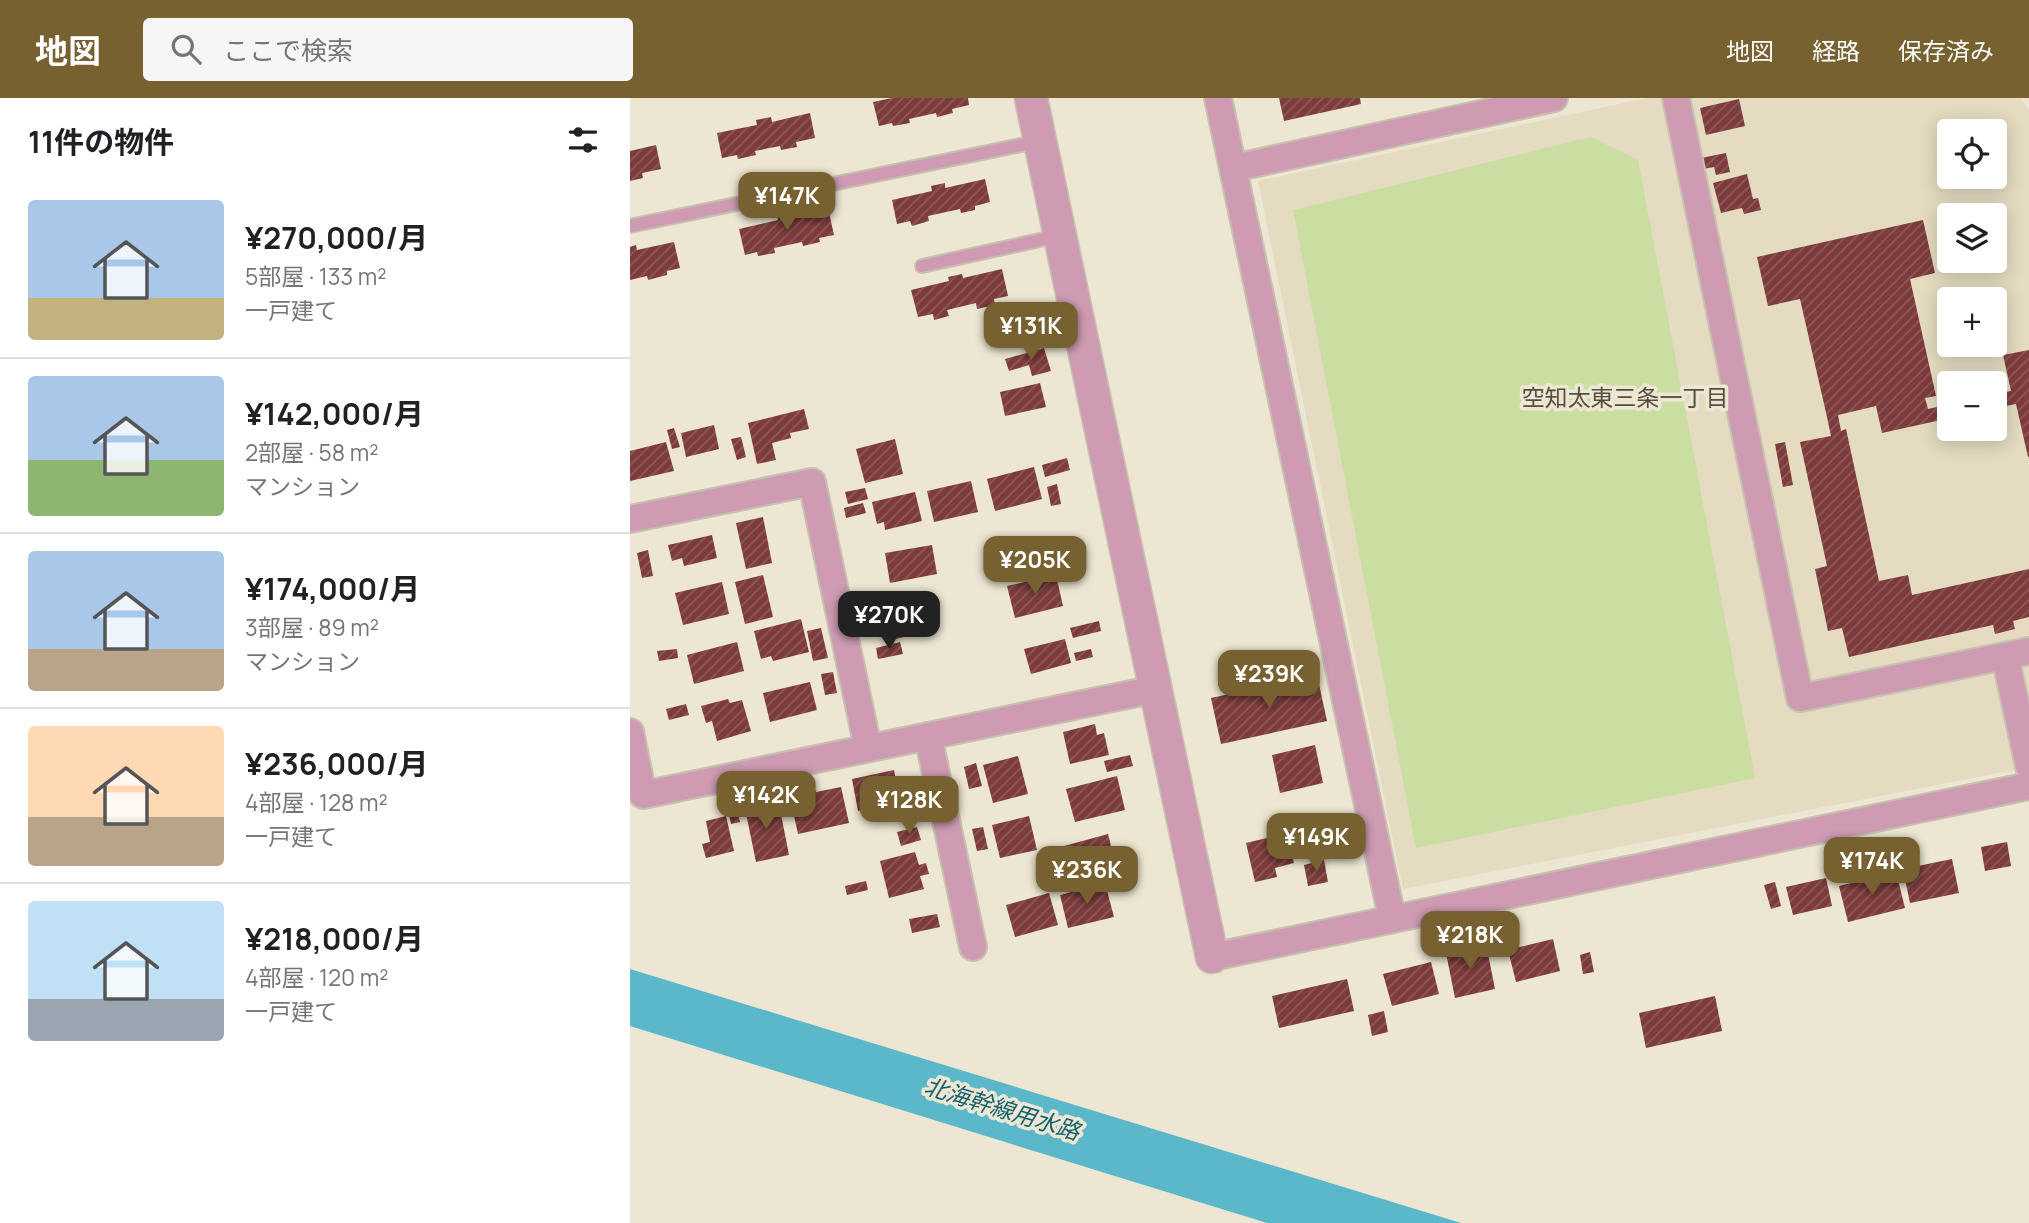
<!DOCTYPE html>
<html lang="ja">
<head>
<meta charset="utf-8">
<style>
  body { margin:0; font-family:Manrope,"Noto Sans JP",sans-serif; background:#f6f6f6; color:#202124; height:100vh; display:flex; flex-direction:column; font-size:26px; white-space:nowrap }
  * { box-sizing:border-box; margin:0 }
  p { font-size:23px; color:#757577 }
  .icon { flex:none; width:38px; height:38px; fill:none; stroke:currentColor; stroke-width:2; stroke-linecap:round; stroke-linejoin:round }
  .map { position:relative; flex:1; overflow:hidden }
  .panel { display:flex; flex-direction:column; background:#fff; width:630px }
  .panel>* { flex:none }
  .buttons { position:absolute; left:1307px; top:21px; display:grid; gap:14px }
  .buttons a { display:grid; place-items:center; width:70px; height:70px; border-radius:7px; background:#fff; box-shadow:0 4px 18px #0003; font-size:35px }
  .price { position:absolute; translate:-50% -60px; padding:0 16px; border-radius:14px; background:#786131; color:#fff; font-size:23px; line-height:46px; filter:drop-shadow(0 2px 4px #0008) }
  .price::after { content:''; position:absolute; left:50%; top:42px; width:21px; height:16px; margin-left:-10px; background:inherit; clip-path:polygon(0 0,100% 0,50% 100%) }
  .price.active { background:#222; color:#fff }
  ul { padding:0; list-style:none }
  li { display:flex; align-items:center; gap:21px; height:175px; padding:0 28px }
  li+li { border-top:2px solid #e0e0e0 }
  li span { display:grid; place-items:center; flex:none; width:196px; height:140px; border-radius:7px; color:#555 }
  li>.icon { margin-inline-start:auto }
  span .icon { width:84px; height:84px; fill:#fffc; stroke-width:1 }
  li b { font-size:30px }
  h2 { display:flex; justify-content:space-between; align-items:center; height:84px; padding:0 28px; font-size:30px }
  header { display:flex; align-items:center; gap:42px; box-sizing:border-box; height:98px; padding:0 35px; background:#786131; color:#fff }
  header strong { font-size:33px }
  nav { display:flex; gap:38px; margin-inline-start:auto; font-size:24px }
  .search { width:490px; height:63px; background:#f6f6f6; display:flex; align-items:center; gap:18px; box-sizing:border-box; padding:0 24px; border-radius:7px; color:#757577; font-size:26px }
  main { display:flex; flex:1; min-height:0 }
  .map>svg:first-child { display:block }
  .built { fill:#e4dbc0; fill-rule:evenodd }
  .pitch { fill:#cadea1 }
  .water { fill:#5ab8ca }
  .building { fill:url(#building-hatch) }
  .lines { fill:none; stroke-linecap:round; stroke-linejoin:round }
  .service-casing { stroke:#c7c1b0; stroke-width:16 }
  .minor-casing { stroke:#c7c1b0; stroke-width:30 }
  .tertiary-casing { stroke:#c7c1b0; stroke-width:35 }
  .service { stroke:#ce9bb3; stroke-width:12 }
  .minor { stroke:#ce9bb3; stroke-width:26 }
  .tertiary { stroke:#ce9bb3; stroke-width:32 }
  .labels { text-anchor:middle; stroke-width:7; stroke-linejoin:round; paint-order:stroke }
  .neighbourhood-label { font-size:23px; fill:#554f3f; stroke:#ede6d3 }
  .water-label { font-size:23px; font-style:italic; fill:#14626f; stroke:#ede6d3 }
</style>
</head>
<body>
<header>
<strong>地図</strong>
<div class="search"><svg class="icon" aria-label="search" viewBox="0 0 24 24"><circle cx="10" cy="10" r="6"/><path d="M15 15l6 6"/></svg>ここで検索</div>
<nav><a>地図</a><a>経路</a><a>保存済み</a></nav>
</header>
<main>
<section class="panel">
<h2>11件の物件<svg class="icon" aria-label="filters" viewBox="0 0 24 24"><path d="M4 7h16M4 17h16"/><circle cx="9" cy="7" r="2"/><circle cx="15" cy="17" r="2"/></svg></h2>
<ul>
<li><span style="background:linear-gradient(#a9c7e8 70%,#c2b280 0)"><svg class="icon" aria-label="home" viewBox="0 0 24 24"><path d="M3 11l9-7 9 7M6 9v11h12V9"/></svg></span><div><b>¥270,000/月</b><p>5部屋 · 133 m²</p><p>一戸建て</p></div></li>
<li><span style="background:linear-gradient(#a9c7e8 60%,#8fb573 0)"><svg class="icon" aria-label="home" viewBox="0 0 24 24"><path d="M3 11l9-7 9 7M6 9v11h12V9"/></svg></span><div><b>¥142,000/月</b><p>2部屋 · 58 m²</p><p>マンション</p></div></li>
<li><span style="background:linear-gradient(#a9c7e8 70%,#b9a48a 0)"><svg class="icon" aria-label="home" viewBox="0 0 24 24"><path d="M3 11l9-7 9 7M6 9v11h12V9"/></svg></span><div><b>¥174,000/月</b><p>3部屋 · 89 m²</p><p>マンション</p></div></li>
<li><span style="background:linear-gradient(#ffd9b3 65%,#b9a48a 0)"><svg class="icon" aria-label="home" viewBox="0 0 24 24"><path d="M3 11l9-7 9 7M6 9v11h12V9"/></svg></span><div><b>¥236,000/月</b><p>4部屋 · 128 m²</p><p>一戸建て</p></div></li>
<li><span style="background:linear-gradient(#bfe0f5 70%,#9aa5b1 0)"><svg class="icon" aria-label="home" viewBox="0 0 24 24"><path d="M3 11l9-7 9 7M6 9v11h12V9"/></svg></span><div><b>¥218,000/月</b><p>4部屋 · 120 m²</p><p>一戸建て</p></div></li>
</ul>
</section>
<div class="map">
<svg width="1399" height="1125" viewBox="0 0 1399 1125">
  <defs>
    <pattern id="building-hatch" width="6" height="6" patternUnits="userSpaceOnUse" patternTransform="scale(1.75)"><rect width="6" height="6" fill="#7e3b3c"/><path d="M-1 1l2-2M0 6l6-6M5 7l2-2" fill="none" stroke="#8d5a5b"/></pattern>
  </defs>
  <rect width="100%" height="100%" fill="#ede6d3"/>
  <path class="built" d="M 1017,0 L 1390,0 L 1399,12 L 1399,669 L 773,791 L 628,83 ZM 1320,33 L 1365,33 L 1365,79 L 1320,79 ZM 1320,117 L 1365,117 L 1365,163 L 1320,163 ZM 1320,201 L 1365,201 L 1365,247 L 1320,247 ZM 1320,285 L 1365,285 L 1365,331 L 1320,331 Z"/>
  <path class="pitch" d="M 961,39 L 1008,62 L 1125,680 L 786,750 L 663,112 Z"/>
  <path class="water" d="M 0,871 L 831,1125 L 637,1125 L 0,928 Z"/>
  <g class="building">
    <path d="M 262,0 L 338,0 L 339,7 L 322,11 L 323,15 L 307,19 L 306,15 L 279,21 L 280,25 L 263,28 L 262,25 L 249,28 L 243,4 Z"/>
    <path d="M 649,0 L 730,0 L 731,6 L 654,23 Z"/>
    <path d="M 1109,1 L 1115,28 L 1076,37 L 1070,10 Z"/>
    <path d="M 180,15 L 185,40 L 166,44 L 167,49 L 151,52 L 150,48 L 125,53 L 126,57 L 108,61 L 107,57 L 92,60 L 87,35 L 127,27 L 126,22 L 141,19 L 142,24 Z"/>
    <path d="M 26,47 L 31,71 L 12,75 L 13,80 L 0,83 L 0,53 Z"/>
    <path d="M 1096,55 L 1100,74 L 1086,77 L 1084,69 L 1073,71 L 1071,60 Z"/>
    <path d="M 1117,76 L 1123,101 L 1128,100 L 1131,112 L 1114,116 L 1112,110 L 1091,115 L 1083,85 Z"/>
    <path d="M 355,81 L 360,104 L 345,108 L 345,112 L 331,115 L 330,111 L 298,118 L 299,123 L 282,128 L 280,123 L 267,126 L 262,102 L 302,93 L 301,88 L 315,85 L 315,90 Z"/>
    <path d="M 198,110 L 204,137 L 189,140 L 190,144 L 173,148 L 172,144 L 144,150 L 145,155 L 128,158 L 127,154 L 115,157 L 109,131 L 148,122 L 147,118 L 159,115 L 159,119 Z"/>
    <path d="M 1293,122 L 1305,175 L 1280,181 L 1306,298 L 1295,300 L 1298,311 L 1320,306 L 1320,320 L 1252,335 L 1246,308 L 1208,317 L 1211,333 L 1216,331 L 1249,483 L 1278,477 L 1282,497 L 1399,471 L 1399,519 L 1383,523 L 1385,531 L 1365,536 L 1363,527 L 1219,559 L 1212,530 L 1198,533 L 1185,471 L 1197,468 L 1170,344 L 1201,338 L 1197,319 L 1170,201 L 1138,208 L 1127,159 Z"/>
    <path d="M 44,144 L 50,170 L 37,173 L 37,177 L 18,182 L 17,178 L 0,182 L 0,149 L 6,147 L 7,152 Z"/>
    <path d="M 372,171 L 378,198 L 364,201 L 365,207 L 347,211 L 346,205 L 317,212 L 319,218 L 304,222 L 303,216 L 288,219 L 281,192 L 319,183 L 318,179 L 332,176 L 333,180 Z"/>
    <path d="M 414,250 L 421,273 L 402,278 L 399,267 L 379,273 L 375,261 Z"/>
    <path d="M 1399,252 L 1399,359 L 1398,359 L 1386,306 L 1365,310 L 1365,296 L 1381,293 L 1373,257 Z"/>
    <path d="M 410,285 L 416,309 L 375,318 L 370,294 Z"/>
    <path d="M 174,311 L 179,331 L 160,335 L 161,340 L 142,345 L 146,362 L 127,366 L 118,325 Z"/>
    <path d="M 84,327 L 89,351 L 56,359 L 51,335 Z"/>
    <path d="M 44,330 L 50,349 L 42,351 L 37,332 Z"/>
    <path d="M 111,339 L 116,359 L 107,362 L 101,341 Z"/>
    <path d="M 265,341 L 273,376 L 235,385 L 226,351 Z"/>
    <path d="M 36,344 L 44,373 L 0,383 L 0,353 Z"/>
    <path d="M 1155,344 L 1163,387 L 1153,389 L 1145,346 Z"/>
    <path d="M 437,360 L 440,372 L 415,379 L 412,367 Z"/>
    <path d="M 404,369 L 412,401 L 365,413 L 357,381 Z"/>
    <path d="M 341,383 L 348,414 L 304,424 L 297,393 Z"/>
    <path d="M 427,386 L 431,406 L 421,408 L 417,389 Z"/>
    <path d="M 235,390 L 238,401 L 218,406 L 215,394 Z"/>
    <path d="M 285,394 L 292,423 L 255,432 L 254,424 L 247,426 L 242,404 Z"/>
    <path d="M 233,405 L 236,415 L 216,420 L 214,410 Z"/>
    <path d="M 133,419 L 142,465 L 116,471 L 106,425 Z"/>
    <path d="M 82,437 L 87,460 L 54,468 L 52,460 L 42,463 L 38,447 Z"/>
    <path d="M 302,447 L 307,476 L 260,485 L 255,455 Z"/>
    <path d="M 18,452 L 23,478 L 12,480 L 7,455 Z"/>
    <path d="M 133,477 L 143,519 L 115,526 L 105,484 Z"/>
    <path d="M 426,477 L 433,508 L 385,520 L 377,488 Z"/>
    <path d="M 92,484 L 99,516 L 53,527 L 45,495 Z"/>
    <path d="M 297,499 L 305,532 L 265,541 L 257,508 Z"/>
    <path d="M 171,521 L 179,554 L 143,563 L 141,558 L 131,561 L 124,533 Z"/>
    <path d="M 469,523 L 471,533 L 443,540 L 440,530 Z"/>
    <path d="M 191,530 L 198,560 L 183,563 L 177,533 Z"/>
    <path d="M 435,541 L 441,565 L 401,576 L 394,551 Z"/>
    <path d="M 107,544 L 114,573 L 64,586 L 57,557 Z"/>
    <path d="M 270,544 L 273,556 L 248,561 L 246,550 Z"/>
    <path d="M 47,551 L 48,560 L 29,563 L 27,553 Z"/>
    <path d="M 461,551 L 463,559 L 446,563 L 444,555 Z"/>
    <path d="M 203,574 L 207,595 L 195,597 L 191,576 Z"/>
    <path d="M 687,577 L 697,623 L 591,646 L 581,600 Z"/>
    <path d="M 180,584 L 187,612 L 140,624 L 133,595 Z"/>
    <path d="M 98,601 L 100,605 L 112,602 L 121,633 L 87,643 L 82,623 L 76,625 L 71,608 Z"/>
    <path d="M 56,606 L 59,617 L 39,622 L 36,611 Z"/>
    <path d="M 465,626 L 467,637 L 474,635 L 479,657 L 440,666 L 433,634 Z"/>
    <path d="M 685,647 L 693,685 L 650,695 L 642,657 Z"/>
    <path d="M 500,657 L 503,668 L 477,674 L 474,663 Z"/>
    <path d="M 388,658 L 398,696 L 363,705 L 353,667 Z"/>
    <path d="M 346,665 L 352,688 L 339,691 L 334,669 Z"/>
    <path d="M 264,672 L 268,693 L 274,692 L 278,710 L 248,717 L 246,709 L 228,713 L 222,681 Z"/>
    <path d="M 487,678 L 495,712 L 445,724 L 436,691 Z"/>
    <path d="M 211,689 L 219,725 L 168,736 L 159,695 L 184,690 L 186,694 Z"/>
    <path d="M 125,698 L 127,710 L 149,706 L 159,757 L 126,764 L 113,701 Z"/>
    <path d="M 105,701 L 110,724 L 101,726 L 96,703 Z"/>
    <path d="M 96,718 L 104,753 L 76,760 L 72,746 L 80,744 L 76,723 Z"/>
    <path d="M 399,718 L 407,752 L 370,760 L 362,727 Z"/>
    <path d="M 287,729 L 291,742 L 271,748 L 267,734 Z"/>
    <path d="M 353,729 L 358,751 L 347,753 L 342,731 Z"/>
    <path d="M 657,735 L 664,765 L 645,770 L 647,779 L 625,784 L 616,745 Z"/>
    <path d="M 478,736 L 486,767 L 442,778 L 434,748 Z"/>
    <path d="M 1377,744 L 1381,768 L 1355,773 L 1351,749 Z"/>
    <path d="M 285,754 L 289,767 L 296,765 L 299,776 L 290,778 L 294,791 L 259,800 L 250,763 Z"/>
    <path d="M 1322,761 L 1329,795 L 1280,805 L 1273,771 Z"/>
    <path d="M 694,762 L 698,784 L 678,788 L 674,767 Z"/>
    <path d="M 1266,774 L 1275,810 L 1218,824 L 1209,788 Z"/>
    <path d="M 1196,780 L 1202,808 L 1163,817 L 1156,789 Z"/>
    <path d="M 236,783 L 238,792 L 217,797 L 215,788 Z"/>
    <path d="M 1145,784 L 1151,808 L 1141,811 L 1134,787 Z"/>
    <path d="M 475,785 L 484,819 L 438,830 L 430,797 Z"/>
    <path d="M 419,795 L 428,827 L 385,839 L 376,807 Z"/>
    <path d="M 307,816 L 310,829 L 282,835 L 279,821 Z"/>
    <path d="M 923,841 L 930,873 L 886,884 L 878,852 Z"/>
    <path d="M 856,846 L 865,891 L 825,900 L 816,855 Z"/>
    <path d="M 960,854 L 964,874 L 953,876 L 950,857 Z"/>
    <path d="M 801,864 L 809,896 L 762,908 L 753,876 Z"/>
    <path d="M 717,881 L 724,913 L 649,930 L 642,898 Z"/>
    <path d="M 1085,898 L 1092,933 L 1016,950 L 1009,915 Z"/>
    <path d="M 754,913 L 758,934 L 742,938 L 738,917 Z"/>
  </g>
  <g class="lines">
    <defs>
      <g id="service">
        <path d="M 0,128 L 410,43"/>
        <path d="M 292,168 L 428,138"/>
      </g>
      <g id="minor">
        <path d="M 588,0 L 762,820"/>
        <path d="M 1046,0 L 1170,600 L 1399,553"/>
        <path d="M 604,70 L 924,0"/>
        <path d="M 0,421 L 182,384 L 238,650"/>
        <path d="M 1375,558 L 1399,668"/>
        <path d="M 0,634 L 13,697 L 526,591"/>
        <path d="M 298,638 L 343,849"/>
        <path d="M 582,859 L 1399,688"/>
      </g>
      <path id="tertiary" d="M 401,0 L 582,859"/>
    </defs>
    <use href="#service" class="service-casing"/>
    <use href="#minor" class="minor-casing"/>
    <use href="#tertiary" class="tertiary-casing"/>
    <use href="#service" class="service"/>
    <use href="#minor" class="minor"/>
    <use href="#tertiary" class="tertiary"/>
  </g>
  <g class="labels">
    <g class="neighbourhood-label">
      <text x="995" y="308">空知太東三条一丁目</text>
    </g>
    <g class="water-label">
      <text transform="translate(372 1011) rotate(17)" y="8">北海幹線用水路</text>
    </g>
  </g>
</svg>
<div class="buttons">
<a><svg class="icon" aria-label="locate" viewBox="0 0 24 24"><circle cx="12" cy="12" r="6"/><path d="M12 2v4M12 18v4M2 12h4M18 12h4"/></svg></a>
<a><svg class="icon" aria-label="layers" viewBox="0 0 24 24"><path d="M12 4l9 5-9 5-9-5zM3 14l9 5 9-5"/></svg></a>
<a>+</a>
<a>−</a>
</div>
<b class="price" style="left:157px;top:134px">¥147K</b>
<b class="price" style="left:401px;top:264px">¥131K</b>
<b class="price" style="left:405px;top:498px">¥205K</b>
<b class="price active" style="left:259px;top:553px">¥270K</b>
<b class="price" style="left:639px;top:612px">¥239K</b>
<b class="price" style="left:136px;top:733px">¥142K</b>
<b class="price" style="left:279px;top:738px">¥128K</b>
<b class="price" style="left:686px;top:775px">¥149K</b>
<b class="price" style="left:1242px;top:799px">¥174K</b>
<b class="price" style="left:457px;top:808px">¥236K</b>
<b class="price" style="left:840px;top:873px">¥218K</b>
</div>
</main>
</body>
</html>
